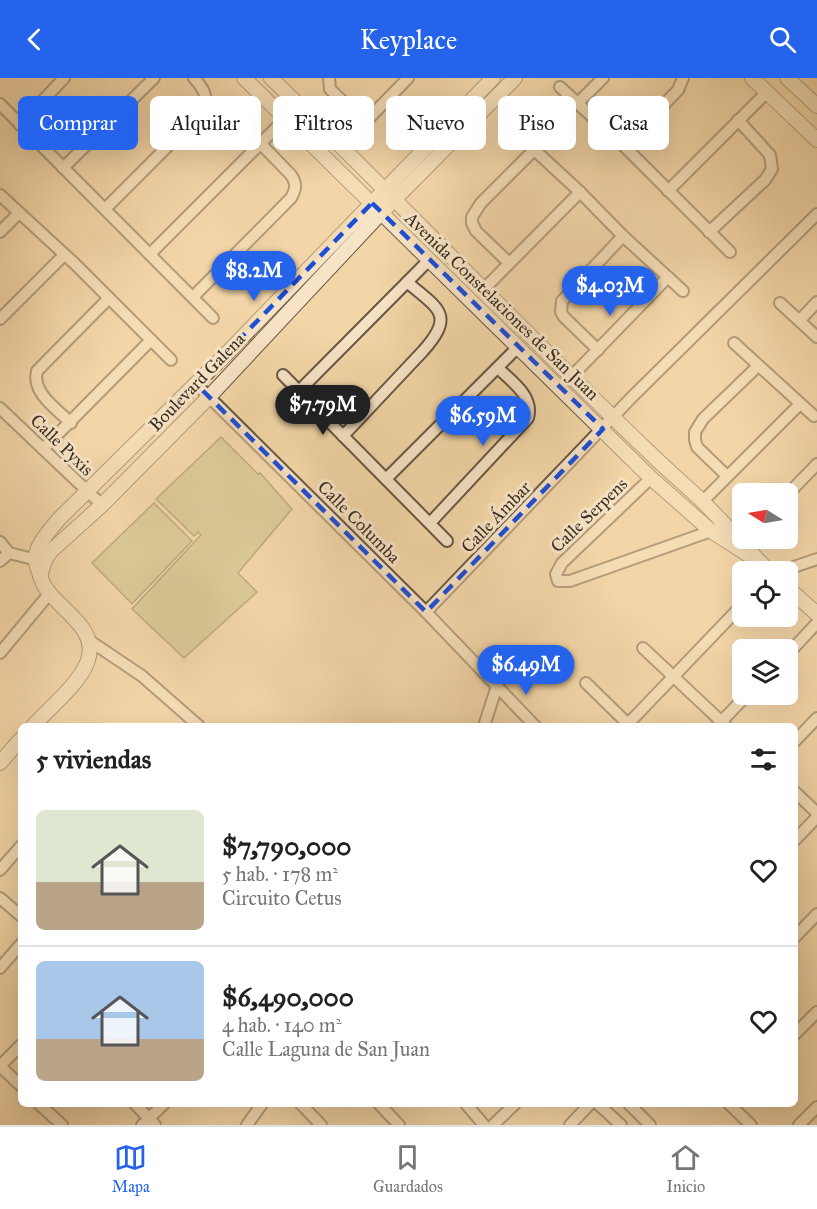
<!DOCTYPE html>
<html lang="es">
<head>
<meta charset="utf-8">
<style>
  body { margin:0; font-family:"IM FELL Great Primer",serif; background:#f2f2f2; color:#222; height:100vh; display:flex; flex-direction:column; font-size:22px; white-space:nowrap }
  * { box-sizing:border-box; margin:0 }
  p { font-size:20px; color:#767676 }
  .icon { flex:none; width:33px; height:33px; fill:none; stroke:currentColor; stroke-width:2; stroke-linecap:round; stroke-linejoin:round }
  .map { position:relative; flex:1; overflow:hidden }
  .sheet { position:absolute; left:18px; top:645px; width:780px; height:384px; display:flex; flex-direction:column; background:#fff; border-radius:9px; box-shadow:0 6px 24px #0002 }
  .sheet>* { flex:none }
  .hud { position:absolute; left:18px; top:18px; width:782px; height:54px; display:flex; gap:12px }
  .needle { width:39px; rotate:281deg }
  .buttons { position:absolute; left:732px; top:405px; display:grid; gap:12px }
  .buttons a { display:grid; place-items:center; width:66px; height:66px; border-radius:9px; background:#fff; box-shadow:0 6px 24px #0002; font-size:30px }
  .price { position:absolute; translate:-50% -51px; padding:0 14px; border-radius:21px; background:#2563eb; color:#fff; font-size:20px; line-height:39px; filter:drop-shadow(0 2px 3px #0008) }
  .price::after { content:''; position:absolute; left:50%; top:36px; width:18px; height:14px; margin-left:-9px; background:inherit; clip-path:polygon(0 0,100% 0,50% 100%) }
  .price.active { background:#222; color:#fff }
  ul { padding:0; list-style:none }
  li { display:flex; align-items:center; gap:18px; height:150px; padding:0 18px }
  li+li { border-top:2px solid #e0e0e0 }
  li span { display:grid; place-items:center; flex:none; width:168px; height:120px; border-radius:9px; color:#555 }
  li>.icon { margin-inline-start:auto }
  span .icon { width:72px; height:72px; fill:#fffc; stroke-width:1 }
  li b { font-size:26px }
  h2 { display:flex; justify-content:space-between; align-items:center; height:72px; padding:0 18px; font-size:26px }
  .pill { padding:0 21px; border-radius:9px; background:#fff; box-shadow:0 6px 24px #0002; font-size:21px; line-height:54px }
  .pill.active { background:#2563eb; color:#fff }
  header { display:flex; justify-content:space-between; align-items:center; height:78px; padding:0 18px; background:#2563eb; color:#fff; font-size:27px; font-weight:600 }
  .tabs { display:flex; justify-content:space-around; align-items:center; height:84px; border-top:2px solid #e0e0e0; background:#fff; font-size:16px; color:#767676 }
  .tabs a { display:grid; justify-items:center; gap:3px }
  .tabs .active { color:#2563eb }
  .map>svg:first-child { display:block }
  .green { fill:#c0bc83; stroke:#7c7554; stroke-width:1.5 }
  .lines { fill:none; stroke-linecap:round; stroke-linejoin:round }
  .minor-casing { stroke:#675845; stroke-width:14 }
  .tertiary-casing { stroke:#675845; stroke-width:16 }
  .minor { stroke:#f7e4c6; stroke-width:10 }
  .tertiary { stroke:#f7e4c6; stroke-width:14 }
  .marked { fill:none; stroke:#1d4ed8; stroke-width:4.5; stroke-dasharray:12 8; stroke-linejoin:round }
  .labels { text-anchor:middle; stroke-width:6; stroke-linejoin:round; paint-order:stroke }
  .street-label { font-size:18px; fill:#382e24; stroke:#f7e4c6 }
</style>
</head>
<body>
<header><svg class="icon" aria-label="back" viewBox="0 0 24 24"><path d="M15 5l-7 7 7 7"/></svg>Keyplace<svg class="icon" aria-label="search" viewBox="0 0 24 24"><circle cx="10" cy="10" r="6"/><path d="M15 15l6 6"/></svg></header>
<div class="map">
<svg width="817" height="1047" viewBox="0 0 817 1047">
  <rect width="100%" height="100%" fill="#f3d6a7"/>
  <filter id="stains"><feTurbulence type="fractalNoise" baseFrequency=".00333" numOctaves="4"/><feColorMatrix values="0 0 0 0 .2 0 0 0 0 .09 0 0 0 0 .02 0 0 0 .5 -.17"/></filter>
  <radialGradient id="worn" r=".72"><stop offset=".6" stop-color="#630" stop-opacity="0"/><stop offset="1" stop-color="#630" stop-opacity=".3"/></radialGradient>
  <g class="green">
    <path d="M 221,359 L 258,396 L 260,395 L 292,431 L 238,495 L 257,514 L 184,580 L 132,531 L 201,457 L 198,454 L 194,458 L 156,421 Z"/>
    <path d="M 154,425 L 192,463 L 132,526 L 92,485 Z"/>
  </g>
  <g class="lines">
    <defs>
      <g id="minor">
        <path d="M 329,0 L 330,11 L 334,15 L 365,44"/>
        <path d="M 560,9 L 624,68 L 730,174"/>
        <path d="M 578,25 L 603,0"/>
        <path d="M 0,26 L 213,240"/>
        <path d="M 20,47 L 64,0"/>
        <path d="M 515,54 L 580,114 L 623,158 L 683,213"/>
        <path d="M 342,68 L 408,0"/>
        <path d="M 624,68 L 678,12 L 683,0"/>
        <path d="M 63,90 L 154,0"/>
        <path d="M 668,113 L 767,14"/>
        <path d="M 0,117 L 74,185 L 171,282"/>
        <path d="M 105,131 L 201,35 C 209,20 205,12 194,0"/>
        <path d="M 0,154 L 19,135"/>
        <path d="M 709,154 L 765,102 L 772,91 L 770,77 L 738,42"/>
        <path d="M 150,176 L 286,40"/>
        <path d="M 509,185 L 476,153 L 472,145 L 472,139 L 481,125 L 534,72"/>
        <path d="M 484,211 L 580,114"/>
        <path d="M 193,219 L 291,120 C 296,111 297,106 291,97 L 260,65"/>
        <path d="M 780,225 L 817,259"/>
        <path d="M 0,241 L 64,177"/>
        <path d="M 800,242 L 817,224"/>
        <path d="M 734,265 L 814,338"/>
        <path d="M 598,272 L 564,239 L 561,234 L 562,223 L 623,158"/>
        <path d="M 283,297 L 447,463"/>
        <path d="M 572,298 L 668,199"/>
        <path d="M 196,306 L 426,534 L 535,648"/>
        <path d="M 299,313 L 429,182"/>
        <path d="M 0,330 L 102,427"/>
        <path d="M 71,345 C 58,332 31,315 37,293 L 109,220"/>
        <path d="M 343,358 L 423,273 C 456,236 438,231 407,204"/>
        <path d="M 43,371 L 151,262"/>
        <path d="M 727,398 L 697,369 L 695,362 L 695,354 L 703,341 L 758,288"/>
        <path d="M 651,400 L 562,485 L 556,496 L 558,503 L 570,503 L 717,451"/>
        <path d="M 386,401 L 518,269"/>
        <path d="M 788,416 L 817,386"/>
        <path d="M 703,423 L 800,326"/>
        <path d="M 430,445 L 528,340 C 534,318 512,304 498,290"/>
        <path d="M 0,464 L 9,475 L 41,483"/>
        <path d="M 0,483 L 9,475"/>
        <path d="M 779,494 L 817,481"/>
        <path d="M 426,534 L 632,319 L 817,136"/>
        <path d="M 90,563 L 142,598 L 199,648"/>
        <path d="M 643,570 L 726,648"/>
        <path d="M 0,575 L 49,516"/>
        <path d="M 788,576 L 817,545"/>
        <path d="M 586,605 L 628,646"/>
        <path d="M 484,648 L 497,608"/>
        <path d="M 626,648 L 742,527"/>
        <path d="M 717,648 L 748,616"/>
        <path d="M 795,663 L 817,640"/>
        <path d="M 795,714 L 817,735"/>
        <path d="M 795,762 L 817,739"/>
        <path d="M 0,792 L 21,768"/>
        <path d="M 0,820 L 21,838"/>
        <path d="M 795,859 L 817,836"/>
        <path d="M 0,890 L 21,866"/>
        <path d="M 795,956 L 817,934"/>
        <path d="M 0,988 L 21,967"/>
        <path d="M 0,988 L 21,1008"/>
        <path d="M 39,1026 L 62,1047"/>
        <path d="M 135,1026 L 155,1047"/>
        <path d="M 301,1026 L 321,1047"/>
        <path d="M 379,1026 L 399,1047"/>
        <path d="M 466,1026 L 484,1047"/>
        <path d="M 598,1026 L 621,1047"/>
        <path d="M 629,1026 L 650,1047"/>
        <path d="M 729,1026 L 751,1047"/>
        <path d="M 142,1047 L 164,1026"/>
        <path d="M 247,1047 L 262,1026"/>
        <path d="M 493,1047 L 515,1026"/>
        <path d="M 570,1047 L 590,1026"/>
        <path d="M 799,1047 L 817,1029"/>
      </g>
      <g id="tertiary">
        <path d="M 244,0 L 651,400 L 711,453 L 747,476"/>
        <path d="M 271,0 C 398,122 520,251 648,373 C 665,390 683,405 701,422 C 725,445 746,471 770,494"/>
        <path d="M 752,0 L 817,62"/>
        <path d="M 787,0 L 817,28"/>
        <path d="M 40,498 L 45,482 L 51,473 L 102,427 L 209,319 L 381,135 L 515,0"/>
        <path d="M 788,510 L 817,536"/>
        <path d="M 33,648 C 49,630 78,607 87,585 C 100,552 64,535 48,513 C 43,508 42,503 40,497 C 36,487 34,480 38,470 C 43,459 52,449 60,440 L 228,274 L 493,0"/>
        <path d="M 0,685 L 21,661"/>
      </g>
    </defs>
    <use href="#minor" class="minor-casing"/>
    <use href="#tertiary" class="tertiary-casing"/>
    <use href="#minor" class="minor"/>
    <use href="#tertiary" class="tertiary"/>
  </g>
  <path d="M0 0H817V1047H0ZM 372,125 L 603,351 L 426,534 L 196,306 Z" fill="#f3d6a7" fill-opacity=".55" fill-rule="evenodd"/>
  <path class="marked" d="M 372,125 L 603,351 L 426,534 L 196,306 Z"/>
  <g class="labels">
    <g class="street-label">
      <text transform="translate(502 228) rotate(44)" y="6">Avenida Constelaciones de San Juan</text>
      <text transform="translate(197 304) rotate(-46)" y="6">Boulevard Galena</text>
      <text transform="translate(62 367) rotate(44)" y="6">Calle Pyxis</text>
      <text transform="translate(589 437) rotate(-44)" y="6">Calle Serpens</text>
      <text transform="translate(496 439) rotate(-46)" y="6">Calle Ámbar</text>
      <text transform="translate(359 444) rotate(45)" y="6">Calle Columba</text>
    </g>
  </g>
  <rect width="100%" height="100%" filter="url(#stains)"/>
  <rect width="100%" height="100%" fill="url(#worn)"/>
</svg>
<div class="buttons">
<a><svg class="needle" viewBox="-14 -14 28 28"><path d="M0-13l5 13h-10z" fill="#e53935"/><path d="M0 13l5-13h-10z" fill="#767676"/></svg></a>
<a><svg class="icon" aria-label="locate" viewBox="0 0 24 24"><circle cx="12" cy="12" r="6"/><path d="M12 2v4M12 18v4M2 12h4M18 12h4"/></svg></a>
<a><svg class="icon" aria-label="layers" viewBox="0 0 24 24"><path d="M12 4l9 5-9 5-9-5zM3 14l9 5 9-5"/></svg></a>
</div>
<b class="price" style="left:254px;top:224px">$8.2M</b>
<b class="price" style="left:610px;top:239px">$4.03M</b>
<b class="price active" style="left:323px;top:358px">$7.79M</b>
<b class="price" style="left:483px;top:369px">$6.59M</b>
<b class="price" style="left:526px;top:618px">$6.49M</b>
<div class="hud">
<a class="pill active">Comprar</a>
<a class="pill">Alquilar</a>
<a class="pill">Filtros</a>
<a class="pill">Nuevo</a>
<a class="pill">Piso</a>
<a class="pill">Casa</a>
</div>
<section class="sheet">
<h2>5 viviendas<svg class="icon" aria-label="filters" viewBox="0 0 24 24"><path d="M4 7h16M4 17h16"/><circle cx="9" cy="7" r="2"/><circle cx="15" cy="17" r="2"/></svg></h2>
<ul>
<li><span style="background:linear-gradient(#dfe7d0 60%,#b9a48a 0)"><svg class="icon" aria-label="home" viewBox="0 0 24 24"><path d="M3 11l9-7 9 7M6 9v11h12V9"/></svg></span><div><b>$7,790,000</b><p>5 hab. · 178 m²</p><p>Circuito Cetus</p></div><svg class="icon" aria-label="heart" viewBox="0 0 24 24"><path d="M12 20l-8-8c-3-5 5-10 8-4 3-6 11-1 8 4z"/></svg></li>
<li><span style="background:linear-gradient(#a9c7e8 65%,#b9a48a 0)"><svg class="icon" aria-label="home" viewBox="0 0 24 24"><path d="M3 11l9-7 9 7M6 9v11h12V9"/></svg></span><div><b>$6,490,000</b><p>4 hab. · 140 m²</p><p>Calle Laguna de San Juan</p></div><svg class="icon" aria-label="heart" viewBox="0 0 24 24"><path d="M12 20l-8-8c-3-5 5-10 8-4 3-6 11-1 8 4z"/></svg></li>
</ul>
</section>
</div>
<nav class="tabs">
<a class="active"><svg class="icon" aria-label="map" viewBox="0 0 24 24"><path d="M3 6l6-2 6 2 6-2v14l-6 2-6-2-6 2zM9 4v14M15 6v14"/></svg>Mapa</a>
<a><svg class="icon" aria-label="saved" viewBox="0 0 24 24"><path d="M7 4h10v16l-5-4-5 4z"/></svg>Guardados</a>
<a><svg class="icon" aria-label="home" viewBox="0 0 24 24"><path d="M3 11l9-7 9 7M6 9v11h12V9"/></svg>Inicio</a>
</nav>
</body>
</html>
